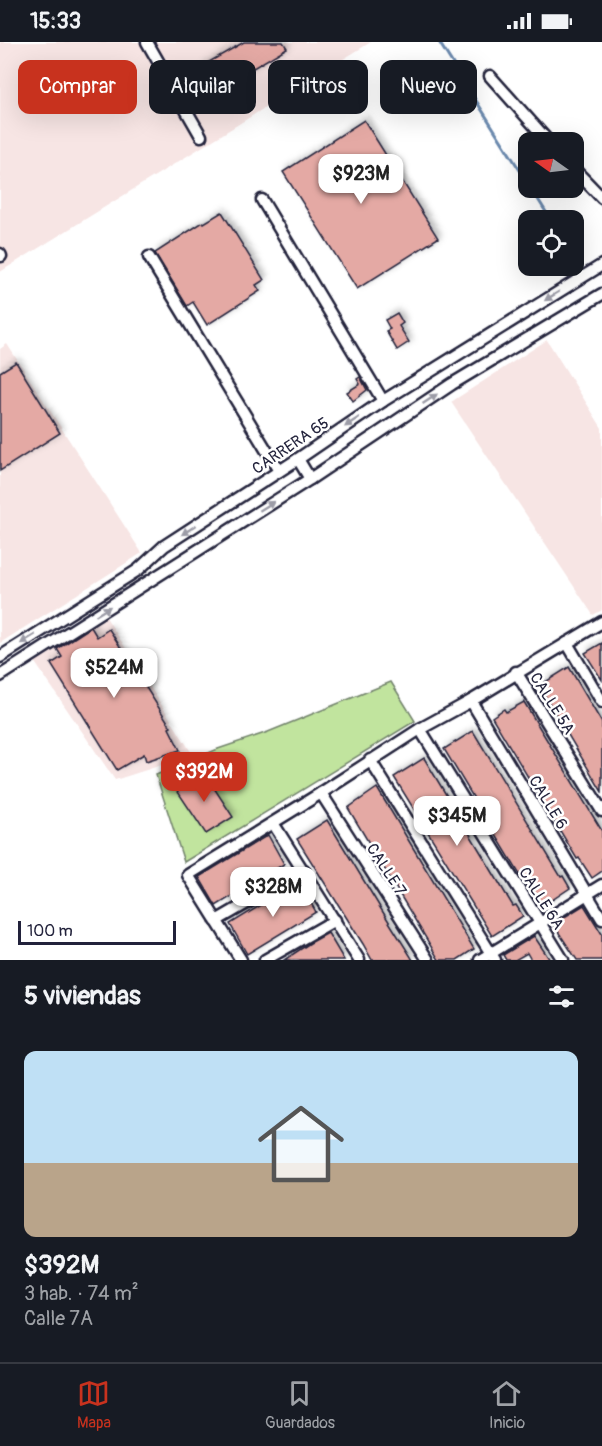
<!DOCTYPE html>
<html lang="es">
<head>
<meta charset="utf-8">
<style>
  body { margin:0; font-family:Pangolin,sans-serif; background:#242831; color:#f1f3f6; height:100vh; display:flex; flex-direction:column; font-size:22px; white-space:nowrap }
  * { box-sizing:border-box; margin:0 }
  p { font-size:20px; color:#9ea1a6 }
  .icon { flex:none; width:33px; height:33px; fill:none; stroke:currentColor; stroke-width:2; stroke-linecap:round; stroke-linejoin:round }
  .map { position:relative; height:918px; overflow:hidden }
  .side { display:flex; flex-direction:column; background:#171b24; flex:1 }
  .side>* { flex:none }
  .top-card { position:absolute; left:18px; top:18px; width:567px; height:54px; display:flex; gap:12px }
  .needle { width:39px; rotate:284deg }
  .tools { position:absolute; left:518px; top:90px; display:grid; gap:12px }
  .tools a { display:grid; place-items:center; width:66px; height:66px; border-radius:12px; background:#171b24; box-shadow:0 6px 24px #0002; font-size:30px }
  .scale { position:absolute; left:18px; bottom:15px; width:158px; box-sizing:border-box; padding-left:6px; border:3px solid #22223b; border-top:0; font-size:16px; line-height:21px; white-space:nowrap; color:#22223b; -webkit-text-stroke:4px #fff; paint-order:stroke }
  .price { position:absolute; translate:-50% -51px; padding:0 14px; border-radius:12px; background:#fff; color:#222; font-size:20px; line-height:39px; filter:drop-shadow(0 2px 3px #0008) }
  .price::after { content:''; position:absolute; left:50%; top:36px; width:18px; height:14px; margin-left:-9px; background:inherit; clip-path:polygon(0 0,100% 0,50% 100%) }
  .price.active { background:#c8321e; color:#fff }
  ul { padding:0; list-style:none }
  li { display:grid; align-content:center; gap:12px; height:318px; padding:0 24px }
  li+li { border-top:2px solid #363941 }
  li span { display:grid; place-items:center; height:186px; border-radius:12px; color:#555 }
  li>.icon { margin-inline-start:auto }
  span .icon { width:108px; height:108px; fill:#fffc; stroke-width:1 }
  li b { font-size:26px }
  h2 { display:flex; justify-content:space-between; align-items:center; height:72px; padding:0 24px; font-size:26px }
  .chip { padding:0 21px; border-radius:12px; background:#171b24; box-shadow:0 6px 24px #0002; font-size:21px; line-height:54px }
  .chip.active { background:#c8321e; color:#fff }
  .status { display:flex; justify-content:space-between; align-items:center; height:42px; padding:0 30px; background:#171b24; direction:ltr }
  .status svg { height:16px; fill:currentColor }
  .menu { display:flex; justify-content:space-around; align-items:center; height:84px; border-top:2px solid #363941; background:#171b24; font-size:16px; color:#9ea1a6 }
  .menu a { display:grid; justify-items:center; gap:3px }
  .menu .active { color:#c8321e }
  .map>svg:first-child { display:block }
  .built { fill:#f7e5e4 }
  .green { fill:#c1e49e; stroke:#72836c; stroke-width:1.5 }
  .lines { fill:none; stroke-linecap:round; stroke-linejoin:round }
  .stream { stroke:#6c8aae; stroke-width:3 }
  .building { fill:#e4a9a4; stroke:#22223b; stroke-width:1.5; filter:url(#shadow) }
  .minor-casing { stroke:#22223b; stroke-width:15 }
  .minor { stroke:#fff; stroke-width:10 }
  .oneway { fill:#9c9ca7 }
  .labels { text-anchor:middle; stroke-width:5; stroke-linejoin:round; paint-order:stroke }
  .street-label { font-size:16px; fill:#22223b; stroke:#fff }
</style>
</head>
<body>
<div class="status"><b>15:33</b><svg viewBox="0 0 49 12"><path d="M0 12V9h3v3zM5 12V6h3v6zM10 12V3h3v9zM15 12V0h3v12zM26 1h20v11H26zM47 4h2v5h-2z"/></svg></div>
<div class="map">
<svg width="602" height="918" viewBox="0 0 602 918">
  <defs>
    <filter id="shadow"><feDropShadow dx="3" dy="-3" stdDeviation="3" flood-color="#0004"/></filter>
  </defs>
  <rect width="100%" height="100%" fill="#fff"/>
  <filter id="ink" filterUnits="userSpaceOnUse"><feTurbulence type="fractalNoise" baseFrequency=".0167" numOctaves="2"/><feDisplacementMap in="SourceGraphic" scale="12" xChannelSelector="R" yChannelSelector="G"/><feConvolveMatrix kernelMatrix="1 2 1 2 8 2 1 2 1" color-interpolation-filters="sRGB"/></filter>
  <g filter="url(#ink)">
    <g class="built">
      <path d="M 0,0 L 371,0 L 0,230 Z"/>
      <path d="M 547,298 L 602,386 L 602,568 L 593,573 L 451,360 Z"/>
      <path d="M 7,302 L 142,511 L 0,601 L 0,307 Z"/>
      <path d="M 106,575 L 193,713 L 115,738 L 34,619 Z"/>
    </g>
    <path class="green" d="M 391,640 L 415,679 L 184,820 L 156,733 L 218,707 L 268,690 Z"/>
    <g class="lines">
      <g class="stream">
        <path d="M 439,0 L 528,141"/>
        <path d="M 531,146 L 551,178"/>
        <path d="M 573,213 L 583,229"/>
      </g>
    </g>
    <g class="building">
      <path d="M 244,0 L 283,0 L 287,6 L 216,48 L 202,24 Z"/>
      <path d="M 364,78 L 438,196 L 357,247 L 283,130 Z"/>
      <path d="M 222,170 L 264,238 L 256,243 L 260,249 L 207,283 L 193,260 L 187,264 L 155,211 L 203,180 L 204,181 Z"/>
      <path d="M 397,271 L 403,281 L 399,284 L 409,300 L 397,308 L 386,289 L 390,287 L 385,278 Z"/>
      <path d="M 16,320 L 60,391 L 0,429 L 0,330 Z"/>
      <path d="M 360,335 L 367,348 L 353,359 L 347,350 L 360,342 L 357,337 Z"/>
      <path d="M 91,585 L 97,595 L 109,587 L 171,685 L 169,686 L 180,708 L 146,719 L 144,712 L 117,728 L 51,622 L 62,615 L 57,607 Z"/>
      <path d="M 602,601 L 602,638 L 585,611 Z"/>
      <path d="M 569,625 L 602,681 L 602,750 L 539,644 Z"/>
      <path d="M 524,660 L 602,789 L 602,829 L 592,836 L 579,816 L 577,817 L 492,675 L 504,667 L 506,670 Z"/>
      <path d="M 473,689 L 561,835 L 563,834 L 570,846 L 540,866 L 444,707 Z"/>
      <path d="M 424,716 L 513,864 L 516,863 L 523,874 L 492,894 L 394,735 Z"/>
      <path d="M 203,729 L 233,775 L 206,792 L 176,747 Z"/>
      <path d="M 377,746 L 474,907 L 457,918 L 439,918 L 348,766 Z"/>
      <path d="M 327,778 L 381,867 L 413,918 L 372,918 L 363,902 L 297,797 Z"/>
      <path d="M 268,793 L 284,822 L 216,864 L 199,835 Z"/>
      <path d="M 299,840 L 316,870 L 247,912 L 230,882 Z"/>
      <path d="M 584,863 L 602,892 L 602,918 L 577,918 L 553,882 Z"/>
      <path d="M 328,891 L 344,918 L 284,918 L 310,901 Z"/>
      <path d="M 534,894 L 550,918 L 531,918 L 527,911 L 515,918 L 506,918 L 503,913 Z"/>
    </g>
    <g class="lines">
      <defs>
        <g id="minor">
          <path d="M 147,0 L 201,94"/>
          <path d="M 490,34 L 549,100"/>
          <path d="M 573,126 L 602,156"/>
          <path d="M 262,158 L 383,359"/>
          <path d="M 0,212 L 1,214"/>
          <path d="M 149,215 L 279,429"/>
          <path d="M 298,417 L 310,437"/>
          <path d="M 567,601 L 602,660"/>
          <path d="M 0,615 L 138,528 L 164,504 L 298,417 L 383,359 L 602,223"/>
          <path d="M 516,630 L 602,769"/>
          <path d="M 0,634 L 310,437 L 452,342 L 602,252"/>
          <path d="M 471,659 L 602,877"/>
          <path d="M 420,687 L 563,918"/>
          <path d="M 370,718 L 495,918"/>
          <path d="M 321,751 L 428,918"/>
          <path d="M 273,781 L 359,918"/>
          <path d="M 216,879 L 304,828"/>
          <path d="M 241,918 L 188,833 L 321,751 L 420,687 L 471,659 L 602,580"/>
          <path d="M 265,918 L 335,878"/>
          <path d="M 480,918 L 602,843"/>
        </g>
      </defs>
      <use href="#minor" class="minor-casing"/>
      <use href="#minor" class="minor"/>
    </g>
    <defs><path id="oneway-solid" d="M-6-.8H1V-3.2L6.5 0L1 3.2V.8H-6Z" transform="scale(1.5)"/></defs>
    <g class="oneway">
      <use href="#oneway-solid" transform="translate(552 254) rotate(148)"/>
      <use href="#oneway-solid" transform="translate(430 357) rotate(-34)"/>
      <use href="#oneway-solid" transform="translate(352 380) rotate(146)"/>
      <use href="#oneway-solid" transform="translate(267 464) rotate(-32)"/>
      <use href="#oneway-solid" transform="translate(189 488) rotate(147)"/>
      <use href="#oneway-solid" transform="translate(103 569) rotate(-32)"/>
      <use href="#oneway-solid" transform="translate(28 597) rotate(148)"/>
    </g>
  </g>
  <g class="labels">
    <g class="street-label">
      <text transform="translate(290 403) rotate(-34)" y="6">CARRERA 65</text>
      <text transform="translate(553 661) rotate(58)" y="6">CALLE 5A</text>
      <text transform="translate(549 760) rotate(59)" y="6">CALLE 6</text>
      <text transform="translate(387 827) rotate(57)" y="6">CALLE 7</text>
      <text transform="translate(542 856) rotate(58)" y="6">CALLE 6A</text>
    </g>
  </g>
</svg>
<div class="tools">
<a><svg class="needle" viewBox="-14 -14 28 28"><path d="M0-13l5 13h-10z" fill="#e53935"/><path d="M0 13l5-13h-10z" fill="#9ea1a6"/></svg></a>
<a><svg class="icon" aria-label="locate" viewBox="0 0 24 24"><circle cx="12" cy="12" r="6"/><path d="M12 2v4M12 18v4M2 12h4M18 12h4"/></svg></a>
</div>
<div class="scale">100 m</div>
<b class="price" style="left:361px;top:163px">$923M</b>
<b class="price" style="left:114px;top:657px">$524M</b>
<b class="price active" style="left:204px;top:761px">$392M</b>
<b class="price" style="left:457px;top:805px">$345M</b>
<b class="price" style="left:273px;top:876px">$328M</b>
<div class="top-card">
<a class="chip active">Comprar</a>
<a class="chip">Alquilar</a>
<a class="chip">Filtros</a>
<a class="chip">Nuevo</a>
</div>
</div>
<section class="side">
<h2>5 viviendas<svg class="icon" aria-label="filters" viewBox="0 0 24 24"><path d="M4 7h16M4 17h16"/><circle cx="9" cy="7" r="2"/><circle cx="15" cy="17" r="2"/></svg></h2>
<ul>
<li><span style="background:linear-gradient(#bfe0f5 60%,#b9a48a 0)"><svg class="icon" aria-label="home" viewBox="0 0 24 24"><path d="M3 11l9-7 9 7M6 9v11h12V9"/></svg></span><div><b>$392M</b><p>3 hab. · 74 m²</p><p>Calle 7A</p></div></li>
</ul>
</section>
<nav class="menu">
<a class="active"><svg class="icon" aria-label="map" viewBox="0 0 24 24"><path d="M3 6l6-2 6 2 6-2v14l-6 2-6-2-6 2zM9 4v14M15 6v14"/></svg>Mapa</a>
<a><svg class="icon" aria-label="saved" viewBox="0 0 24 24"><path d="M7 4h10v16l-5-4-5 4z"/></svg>Guardados</a>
<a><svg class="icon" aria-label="home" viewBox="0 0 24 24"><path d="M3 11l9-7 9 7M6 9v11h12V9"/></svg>Inicio</a>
</nav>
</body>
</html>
